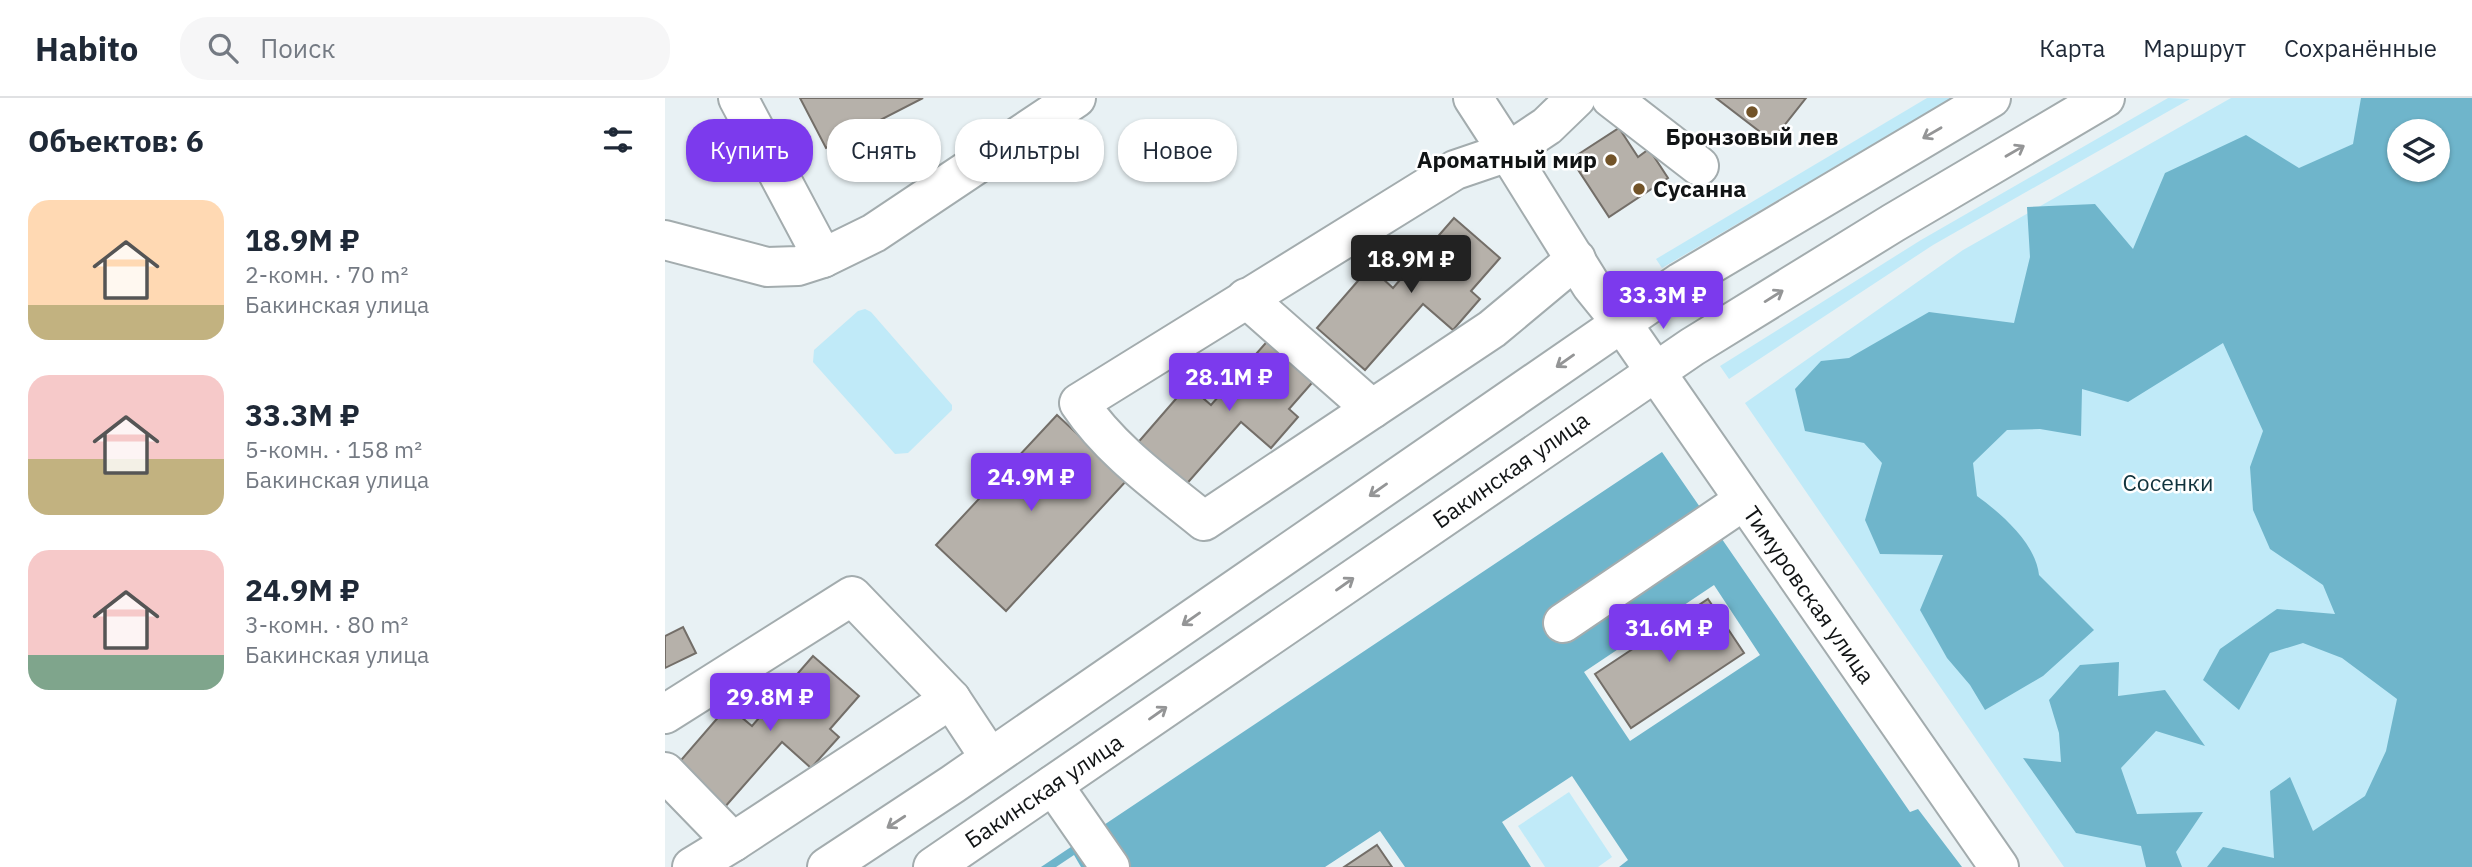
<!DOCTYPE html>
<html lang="ru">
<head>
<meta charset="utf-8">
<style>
  body { margin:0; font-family:"IBM Plex Sans",sans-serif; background:#f6f6f7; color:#1f2937; height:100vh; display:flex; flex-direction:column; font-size:26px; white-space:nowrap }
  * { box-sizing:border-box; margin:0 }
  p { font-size:23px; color:#747a83 }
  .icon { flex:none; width:38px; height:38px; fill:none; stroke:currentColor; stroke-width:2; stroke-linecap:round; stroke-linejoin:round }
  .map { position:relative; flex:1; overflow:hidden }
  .details { display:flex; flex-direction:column; background:#fff; width:665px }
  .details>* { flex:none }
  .top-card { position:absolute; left:21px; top:21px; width:665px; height:63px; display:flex; gap:14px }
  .fabs { position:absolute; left:1722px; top:21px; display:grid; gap:14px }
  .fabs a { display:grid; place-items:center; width:63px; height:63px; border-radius:50%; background:#fff; box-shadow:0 2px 5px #0004; font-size:35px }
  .price { position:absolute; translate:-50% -60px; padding:0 16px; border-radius:7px; background:#7c3aed; color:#fff; font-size:23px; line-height:46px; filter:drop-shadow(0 2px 4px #0008) }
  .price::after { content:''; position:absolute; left:50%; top:42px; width:21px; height:16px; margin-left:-10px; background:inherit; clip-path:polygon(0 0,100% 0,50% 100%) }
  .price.active { background:#222; color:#fff }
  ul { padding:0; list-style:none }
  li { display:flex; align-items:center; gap:21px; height:175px; padding:0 28px }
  li span { display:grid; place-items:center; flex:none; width:196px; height:140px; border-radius:21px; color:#555 }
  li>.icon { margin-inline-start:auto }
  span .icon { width:84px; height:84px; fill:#fffc; stroke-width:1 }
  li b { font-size:30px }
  h2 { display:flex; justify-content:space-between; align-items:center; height:84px; padding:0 28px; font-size:30px }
  .tag { padding:0 24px; border-radius:28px; background:#fff; box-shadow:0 2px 5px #0004; font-size:24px; line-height:63px }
  .tag.active { background:#7c3aed; color:#fff }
  header { display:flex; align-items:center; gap:42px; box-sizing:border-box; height:98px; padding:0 35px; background:#fff; border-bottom:2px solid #e0e1e3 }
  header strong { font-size:33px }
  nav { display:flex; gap:38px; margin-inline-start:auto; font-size:24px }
  .search { width:490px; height:63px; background:#f6f6f7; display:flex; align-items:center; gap:18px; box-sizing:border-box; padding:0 24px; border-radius:28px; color:#747a83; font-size:26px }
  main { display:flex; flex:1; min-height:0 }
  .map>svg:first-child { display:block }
  .green { fill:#c0eaf8; fill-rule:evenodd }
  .forest { fill:#6fb5cb; fill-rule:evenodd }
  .building { fill:#b6b1aa; stroke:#736e68; stroke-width:2 }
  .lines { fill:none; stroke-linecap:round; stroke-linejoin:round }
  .minor-casing { stroke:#a3acae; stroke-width:42 }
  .major-casing { stroke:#a3acae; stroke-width:42 }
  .minor { stroke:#fff; stroke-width:38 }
  .major { stroke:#fff; stroke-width:38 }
  .oneway { stroke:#949596 }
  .poi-dot { fill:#725328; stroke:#fff; stroke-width:2.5 }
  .labels { text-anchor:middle; stroke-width:5; stroke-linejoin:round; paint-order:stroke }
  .poi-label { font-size:23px; font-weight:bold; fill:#111415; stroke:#fff }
  .street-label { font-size:23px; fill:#111415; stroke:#fff }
  .park-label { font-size:23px; fill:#10333d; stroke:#fff }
</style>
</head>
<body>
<header>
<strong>Habito</strong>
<div class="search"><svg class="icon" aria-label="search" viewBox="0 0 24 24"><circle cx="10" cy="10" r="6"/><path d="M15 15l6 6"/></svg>Поиск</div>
<nav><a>Карта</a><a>Маршрут</a><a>Сохранённые</a></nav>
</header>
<main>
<section class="details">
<h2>Объектов: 6<svg class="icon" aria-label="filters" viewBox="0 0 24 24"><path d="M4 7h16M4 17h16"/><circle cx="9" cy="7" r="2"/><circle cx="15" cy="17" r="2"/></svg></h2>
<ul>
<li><span style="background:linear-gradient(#ffd9b3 75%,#c2b280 0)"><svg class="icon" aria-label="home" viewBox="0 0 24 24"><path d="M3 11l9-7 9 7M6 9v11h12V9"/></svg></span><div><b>18.9M ₽</b><p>2-комн. · 70 m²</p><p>Бакинская улица</p></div></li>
<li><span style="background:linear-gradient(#f6c9c9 60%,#c2b280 0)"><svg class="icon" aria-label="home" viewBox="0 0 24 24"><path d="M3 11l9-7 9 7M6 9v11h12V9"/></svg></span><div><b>33.3M ₽</b><p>5-комн. · 158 m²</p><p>Бакинская улица</p></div></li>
<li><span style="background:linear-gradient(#f6c9c9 75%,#7fa58c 0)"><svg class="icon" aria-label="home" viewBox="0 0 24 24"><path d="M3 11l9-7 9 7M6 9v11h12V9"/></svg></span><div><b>24.9M ₽</b><p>3-комн. · 80 m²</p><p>Бакинская улица</p></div></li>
</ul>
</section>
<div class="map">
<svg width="1807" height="769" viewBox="0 0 1807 769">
  <rect width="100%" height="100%" fill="#e8f1f4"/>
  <g class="green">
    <path d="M 1262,0 L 1287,0 L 997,170 L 991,161 Z"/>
    <path d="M 1503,0 L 1525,1 L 1268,147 L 1064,281 L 1055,268 L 1256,142 Z"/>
    <path d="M 1566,0 L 1807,0 L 1807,769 L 1399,769 L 1080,305 L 1298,152 ZM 1734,33 L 1773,33 L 1773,72 L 1734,72 Z"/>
    <path d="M 200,211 L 206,214 L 287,307 L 287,312 L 243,355 L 230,356 L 148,264 L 149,252 L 193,213 Z"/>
    <path d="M 904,694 L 947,759 L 933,769 L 880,769 L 853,728 Z"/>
  </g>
  <g class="forest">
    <path d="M 1696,0 L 1807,0 L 1807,769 L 1542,769 L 1558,749 L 1609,760 L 1605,693 L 1625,679 L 1648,733 L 1700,698 L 1721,653 L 1732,601 L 1677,560 L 1638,545 L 1605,555 L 1574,612 L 1538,582 L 1555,551 L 1612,511 L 1670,516 L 1658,487 L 1605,451 L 1588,412 L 1585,369 L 1598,333 L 1558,245 L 1463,304 L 1417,291 L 1416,338 L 1375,331 L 1342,332 L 1308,365 L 1312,398 C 1337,416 1371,446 1374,477 L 1429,532 L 1378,578 L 1320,612 L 1305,587 L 1282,560 L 1255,512 L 1278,457 L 1215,456 L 1200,422 L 1217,365 L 1199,345 L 1140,333 L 1130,291 L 1156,263 L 1184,260 L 1264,214 L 1349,225 L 1365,159 L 1362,109 L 1430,106 L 1468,151 L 1500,75 L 1581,37 L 1634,70 L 1688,46 ZM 1734,33 L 1773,33 L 1773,72 L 1734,72 Z"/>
    <path d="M 997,354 L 1245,714 L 1253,711 L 1297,769 L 954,769 L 963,762 L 907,678 L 837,724 L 866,769 L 740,769 L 715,733 L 660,769 L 416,769 L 409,757 L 391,769 L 376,769 ZM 1049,487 L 1095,557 L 965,643 L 919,574 Z"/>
    <path d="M 1454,564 L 1453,598 L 1500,592 L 1540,648 L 1491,633 L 1456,670 L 1472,716 L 1538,714 L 1511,754 L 1517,769 L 1481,769 L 1476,748 L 1411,735 L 1358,660 L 1396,664 L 1394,635 L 1384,602 L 1415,567 Z"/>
  </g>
  <g class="building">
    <path d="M 135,0 L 258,0 L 161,50 Z"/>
    <path d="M 1051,0 L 1141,0 L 1107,43 Z"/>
    <path d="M 954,30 L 973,59 L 984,51 L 1003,80 L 944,119 L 906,61 Z"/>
    <path d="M 789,120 L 835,160 L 806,193 L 815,201 L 788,232 L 758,206 L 700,272 L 652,230 L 705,169 L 728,190 Z"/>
    <path d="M 607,238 L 653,278 L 624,311 L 633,319 L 606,350 L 576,324 L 518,390 L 470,348 L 523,287 L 546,307 Z"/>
    <path d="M 392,317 L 462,382 L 341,513 L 271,447 Z"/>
    <path d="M 1043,501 L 1079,555 L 966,630 L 930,576 Z"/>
    <path d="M 18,529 L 31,555 L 0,570 L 0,538 Z"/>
    <path d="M 148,558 L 194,598 L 165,631 L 174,639 L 146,670 L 117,644 L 59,710 L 11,668 L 63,608 L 87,628 Z"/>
    <path d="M 712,747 L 727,769 L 679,769 Z"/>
  </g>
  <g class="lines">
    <defs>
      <g id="minor">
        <path d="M 73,0 L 158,160 L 209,135 L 411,0"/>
        <path d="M 808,0 L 843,54 L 790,72 L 414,305 C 446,353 495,387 539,423 L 827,231 L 911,161"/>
        <path d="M 911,0 L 882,28 L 843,54 L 926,187 L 956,224 L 1334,769"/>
        <path d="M 946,0 L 1034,68"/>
        <path d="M 0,142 L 102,169 L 133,168 L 158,160"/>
        <path d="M 581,200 L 707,311"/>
        <path d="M 898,525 L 1078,403"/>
        <path d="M 0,616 L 187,498 L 286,601 L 325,660"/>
        <path d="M 0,674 L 68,744 L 286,601"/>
        <path d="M 388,687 L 445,769"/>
        <path d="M 27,769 L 68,744"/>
      </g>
      <g id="major">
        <path d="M 162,769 L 288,686 L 1016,184 L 1326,0"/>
        <path d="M 268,769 L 1027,249 L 1228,125 L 1440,0"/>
      </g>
    </defs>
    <use href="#minor" class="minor-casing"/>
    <use href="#major" class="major-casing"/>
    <use href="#minor" class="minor"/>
    <use href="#major" class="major"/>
  </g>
  <defs><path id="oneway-shaft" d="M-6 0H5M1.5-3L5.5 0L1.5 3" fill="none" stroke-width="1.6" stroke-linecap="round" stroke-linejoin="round" transform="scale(1.75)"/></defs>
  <g class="oneway">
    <use href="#oneway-shaft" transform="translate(1267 35) rotate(150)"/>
    <use href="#oneway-shaft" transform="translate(1350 53) rotate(-30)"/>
    <use href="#oneway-shaft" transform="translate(1109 198) rotate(-32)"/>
    <use href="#oneway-shaft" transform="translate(900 263) rotate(145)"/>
    <use href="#oneway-shaft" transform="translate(713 392) rotate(145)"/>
    <use href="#oneway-shaft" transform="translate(680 486) rotate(-35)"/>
    <use href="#oneway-shaft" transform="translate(526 521) rotate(145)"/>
    <use href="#oneway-shaft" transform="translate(493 615) rotate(-35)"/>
    <use href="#oneway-shaft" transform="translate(231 724) rotate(147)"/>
  </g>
  <g class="poi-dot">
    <circle cx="1087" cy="14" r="7"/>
    <circle cx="946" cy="62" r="7"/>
    <circle cx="974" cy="91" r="7"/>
  </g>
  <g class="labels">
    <g class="poi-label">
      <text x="1087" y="47">Бронзовый лев</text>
      <text x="932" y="70" text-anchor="end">Ароматный мир</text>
      <text x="988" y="99" text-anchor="start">Сусанна</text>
    </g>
    <g class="street-label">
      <text transform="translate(846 372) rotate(-35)" y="8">Бакинская улица</text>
      <text transform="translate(1144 497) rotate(55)" y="8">Тимуровская улица</text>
      <text transform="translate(379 693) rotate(-34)" y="8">Бакинская улица</text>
    </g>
    <g class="park-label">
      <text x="1503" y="393">Сосенки</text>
    </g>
  </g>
</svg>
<div class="fabs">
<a><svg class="icon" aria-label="layers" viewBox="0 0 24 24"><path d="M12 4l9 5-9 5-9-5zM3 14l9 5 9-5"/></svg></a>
</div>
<b class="price active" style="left:746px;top:197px">18.9M ₽</b>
<b class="price" style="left:998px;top:233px">33.3M ₽</b>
<b class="price" style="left:564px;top:315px">28.1M ₽</b>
<b class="price" style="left:366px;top:415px">24.9M ₽</b>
<b class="price" style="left:1004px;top:566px">31.6M ₽</b>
<b class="price" style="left:105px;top:635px">29.8M ₽</b>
<div class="top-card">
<a class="tag active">Купить</a>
<a class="tag">Снять</a>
<a class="tag">Фильтры</a>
<a class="tag">Новое</a>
</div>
</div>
</main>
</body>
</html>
